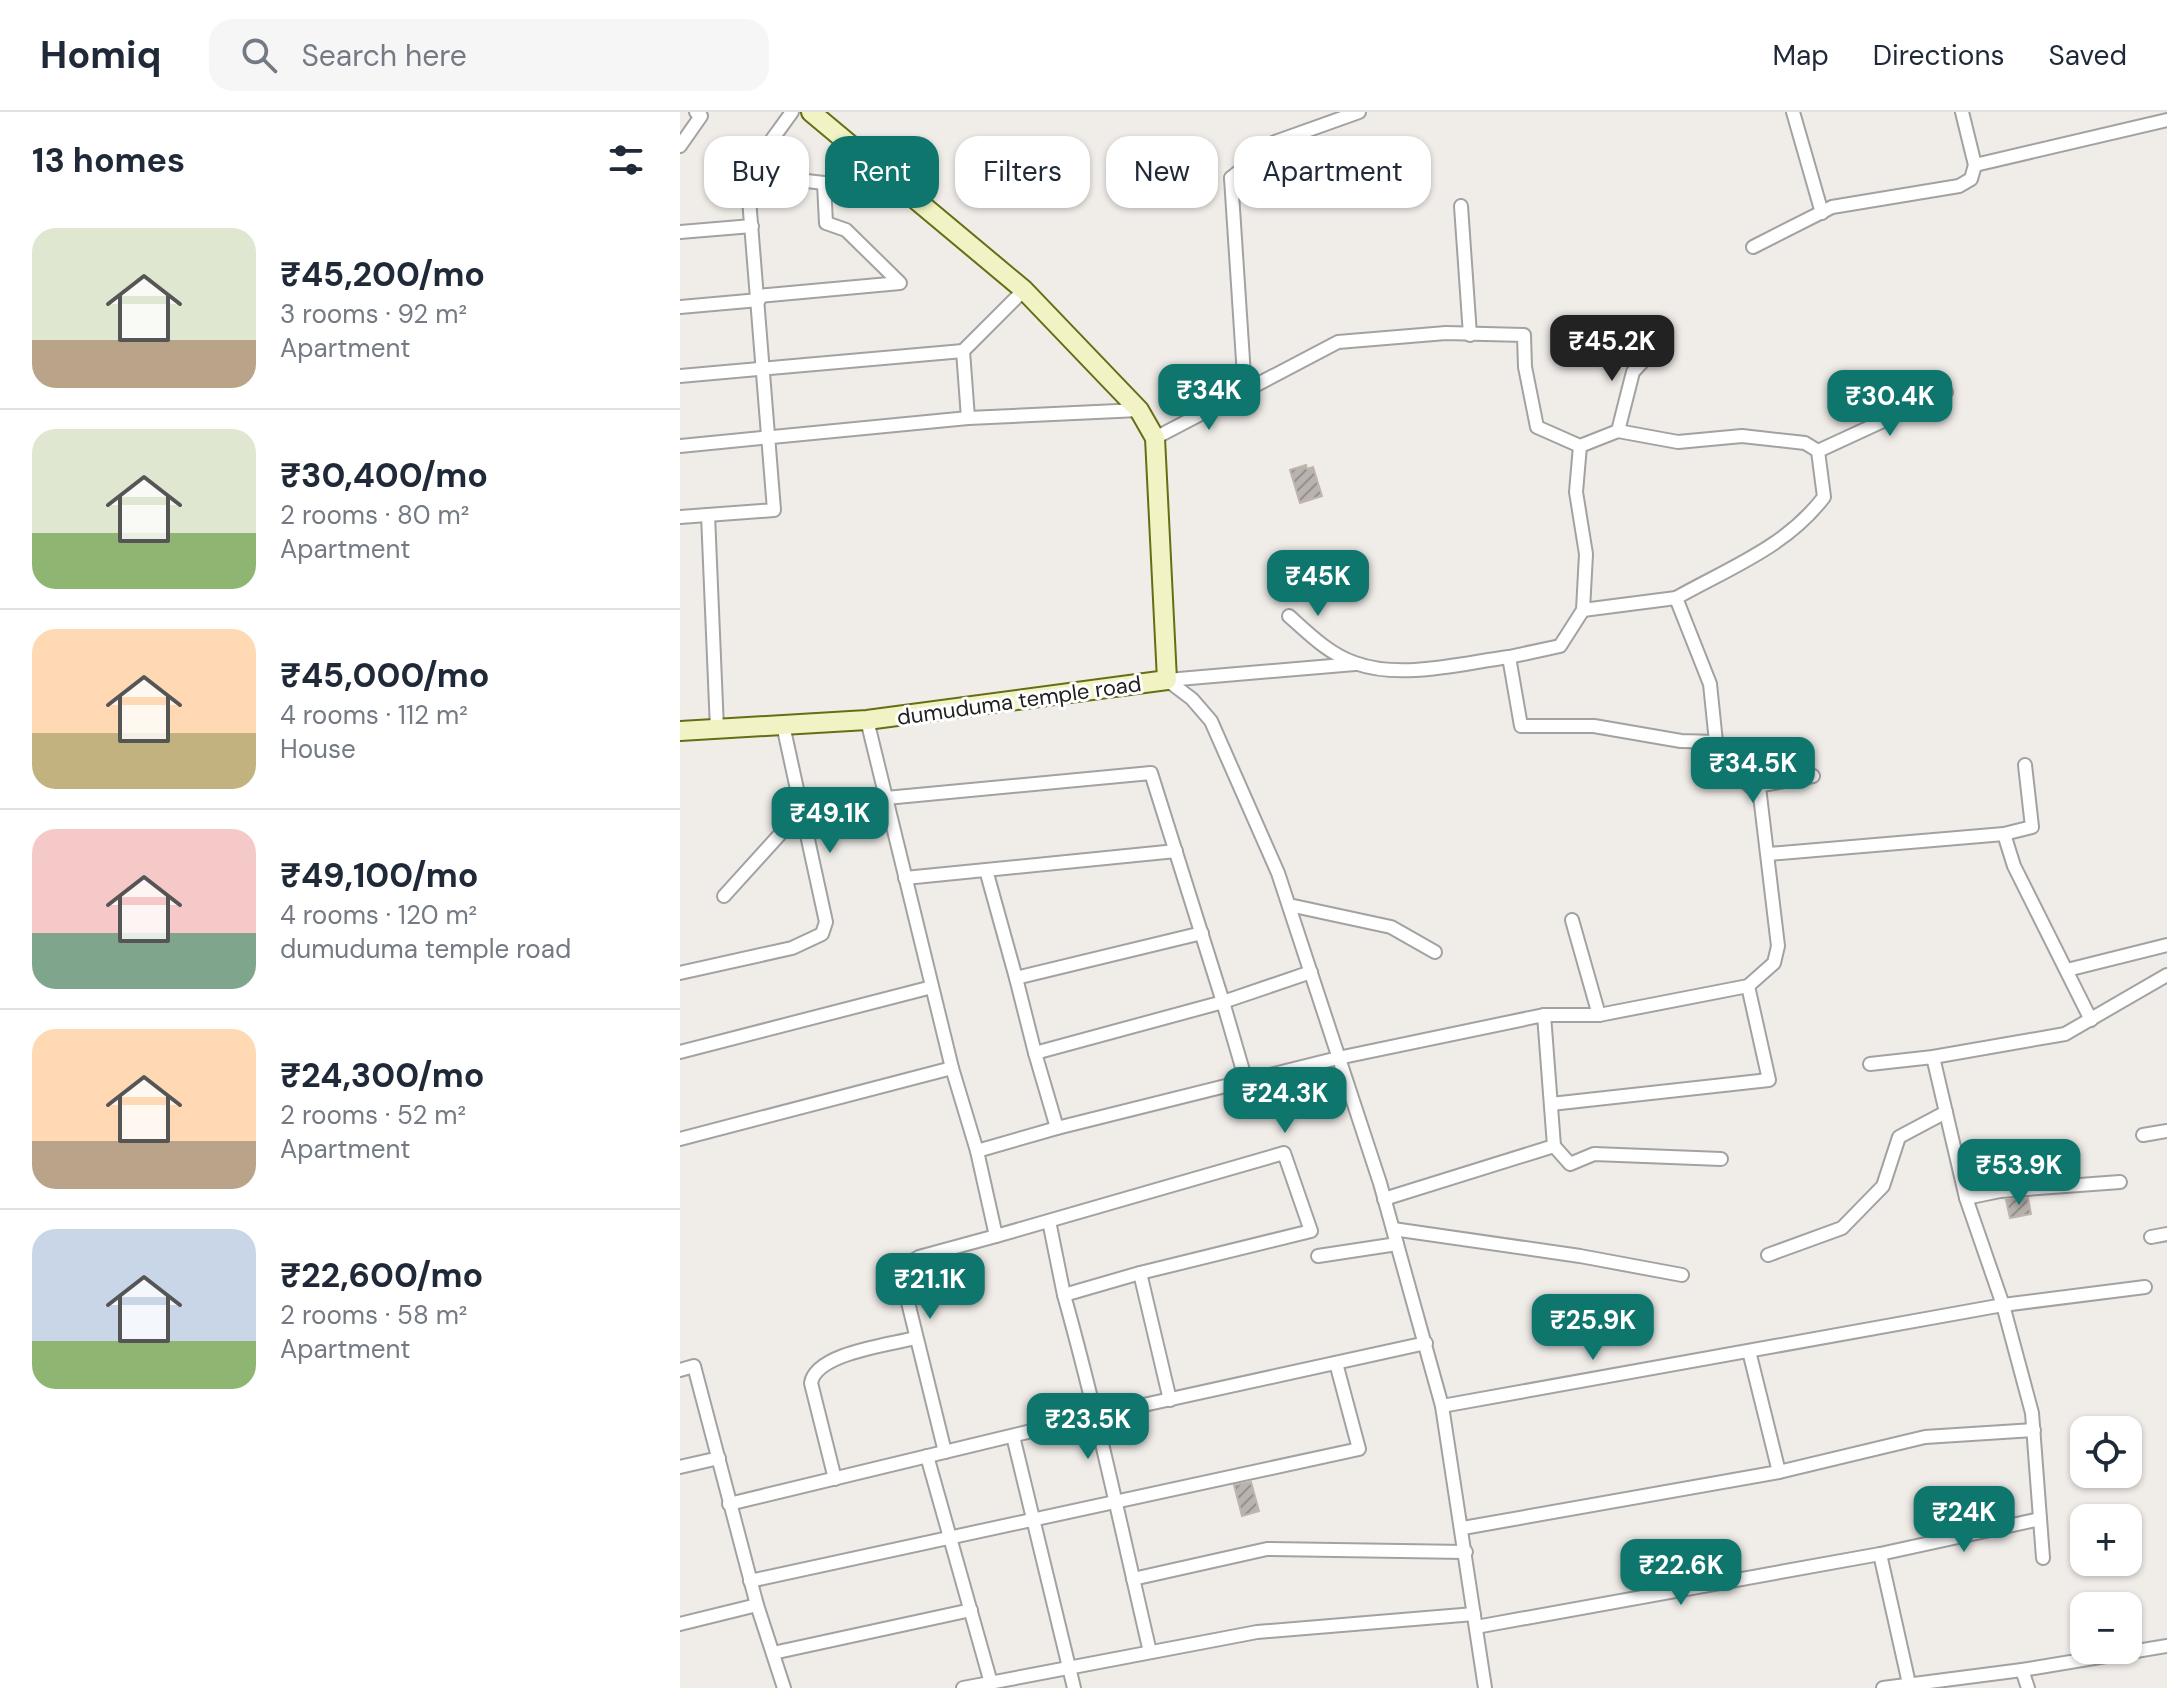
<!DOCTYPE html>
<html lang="en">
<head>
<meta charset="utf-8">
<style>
  body { margin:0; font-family:"DM Sans",sans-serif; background:#f6f6f7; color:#1f2937; height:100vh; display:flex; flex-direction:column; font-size:30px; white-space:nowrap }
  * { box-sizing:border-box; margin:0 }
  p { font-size:26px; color:#747a83 }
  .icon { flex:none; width:44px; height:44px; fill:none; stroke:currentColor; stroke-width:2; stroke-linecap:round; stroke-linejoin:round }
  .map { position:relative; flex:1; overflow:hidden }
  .sheet { display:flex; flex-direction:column; background:#fff; width:680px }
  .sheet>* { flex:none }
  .banner { position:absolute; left:24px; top:24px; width:760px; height:72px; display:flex; gap:16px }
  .controls { position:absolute; left:1390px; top:1304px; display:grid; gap:16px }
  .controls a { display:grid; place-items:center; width:72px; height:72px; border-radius:16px; background:#fff; box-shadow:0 2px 6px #0004; font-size:40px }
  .price { position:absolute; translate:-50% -68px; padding:0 18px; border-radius:16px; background:#0f766e; color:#fff; font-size:26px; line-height:52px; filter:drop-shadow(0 2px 4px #0008) }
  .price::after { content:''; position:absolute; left:50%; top:48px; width:24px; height:18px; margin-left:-12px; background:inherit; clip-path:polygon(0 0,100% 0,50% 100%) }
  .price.on { background:#222; color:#fff }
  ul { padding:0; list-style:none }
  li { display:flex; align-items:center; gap:24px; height:200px; padding:0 32px }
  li+li { border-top:2px solid #e0e1e3 }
  li span { display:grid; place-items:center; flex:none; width:224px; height:160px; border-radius:24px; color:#555 }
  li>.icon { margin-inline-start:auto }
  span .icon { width:96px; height:96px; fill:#fffc; stroke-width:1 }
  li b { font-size:34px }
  h2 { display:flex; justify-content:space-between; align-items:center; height:96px; padding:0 32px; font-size:34px }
  .pill { padding:0 28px; border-radius:24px; background:#fff; box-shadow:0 2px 6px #0004; font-size:28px; line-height:72px }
  .pill.on { background:#0f766e; color:#fff }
  header { display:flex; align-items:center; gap:48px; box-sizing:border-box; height:112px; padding:0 40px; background:#fff; border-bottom:2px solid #e0e1e3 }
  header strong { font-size:38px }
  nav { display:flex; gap:44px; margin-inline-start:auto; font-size:28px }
  .search { width:560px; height:72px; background:#f6f6f7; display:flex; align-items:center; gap:20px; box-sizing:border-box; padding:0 28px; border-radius:24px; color:#747a83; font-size:30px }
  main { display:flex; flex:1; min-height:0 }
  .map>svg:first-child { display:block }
  .building { fill:url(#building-hatch); stroke:#c0b5ad; stroke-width:2 }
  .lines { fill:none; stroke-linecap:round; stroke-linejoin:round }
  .street-casing { stroke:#a2a2a2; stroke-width:16 }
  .secondary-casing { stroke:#666d13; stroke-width:22 }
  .street { stroke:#fff; stroke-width:12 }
  .secondary { stroke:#f2f3c4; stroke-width:18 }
  .labels { text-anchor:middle; stroke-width:6; stroke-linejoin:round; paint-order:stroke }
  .street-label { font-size:22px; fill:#212121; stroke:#fff }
</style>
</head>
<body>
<header>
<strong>Homiq</strong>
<div class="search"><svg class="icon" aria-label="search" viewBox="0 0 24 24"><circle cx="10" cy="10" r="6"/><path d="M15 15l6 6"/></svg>Search here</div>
<nav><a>Map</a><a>Directions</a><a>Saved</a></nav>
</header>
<main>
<section class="sheet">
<h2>13 homes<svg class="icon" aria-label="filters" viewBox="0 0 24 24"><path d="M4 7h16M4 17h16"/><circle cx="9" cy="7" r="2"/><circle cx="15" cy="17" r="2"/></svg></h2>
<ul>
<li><span style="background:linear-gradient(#dfe7d0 70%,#b9a48a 0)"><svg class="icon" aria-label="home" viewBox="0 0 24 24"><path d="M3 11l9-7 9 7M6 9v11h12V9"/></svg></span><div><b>₹45,200/mo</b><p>3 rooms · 92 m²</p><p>Apartment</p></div></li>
<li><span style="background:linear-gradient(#dfe7d0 65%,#8fb573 0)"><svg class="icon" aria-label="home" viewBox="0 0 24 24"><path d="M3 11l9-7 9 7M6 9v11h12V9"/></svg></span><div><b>₹30,400/mo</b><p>2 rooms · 80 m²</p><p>Apartment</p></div></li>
<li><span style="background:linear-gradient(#ffd9b3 65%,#c2b280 0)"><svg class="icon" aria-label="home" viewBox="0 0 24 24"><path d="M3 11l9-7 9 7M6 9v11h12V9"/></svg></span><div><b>₹45,000/mo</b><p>4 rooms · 112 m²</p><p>House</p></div></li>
<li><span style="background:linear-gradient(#f6c9c9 65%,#7fa58c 0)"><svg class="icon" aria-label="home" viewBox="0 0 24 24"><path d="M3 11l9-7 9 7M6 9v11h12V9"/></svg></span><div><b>₹49,100/mo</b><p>4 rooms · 120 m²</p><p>dumuduma temple road</p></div></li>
<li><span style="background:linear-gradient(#ffd9b3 70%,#b9a48a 0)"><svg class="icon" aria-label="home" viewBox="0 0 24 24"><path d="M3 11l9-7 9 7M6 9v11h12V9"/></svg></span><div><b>₹24,300/mo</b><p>2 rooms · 52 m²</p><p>Apartment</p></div></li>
<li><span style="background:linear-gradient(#c9d6e8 70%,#8fb573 0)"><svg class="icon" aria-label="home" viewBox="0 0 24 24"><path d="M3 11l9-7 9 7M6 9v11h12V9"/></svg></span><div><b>₹22,600/mo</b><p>2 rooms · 58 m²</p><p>Apartment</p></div></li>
</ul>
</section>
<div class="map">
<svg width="1487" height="1576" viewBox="0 0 1487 1576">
  <defs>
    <pattern id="building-hatch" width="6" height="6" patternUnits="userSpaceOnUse" patternTransform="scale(2)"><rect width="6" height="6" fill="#b9b3af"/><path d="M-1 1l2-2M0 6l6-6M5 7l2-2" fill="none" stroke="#96918e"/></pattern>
  </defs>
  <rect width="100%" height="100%" fill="#f0ede9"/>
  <g class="building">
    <path d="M 626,353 L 627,357 L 633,355 L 642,384 L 620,391 L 610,358 Z"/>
    <path d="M 1348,1086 L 1351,1102 L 1330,1106 L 1326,1088 Z"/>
    <path d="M 571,1370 L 579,1399 L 562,1404 L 554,1373 Z"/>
  </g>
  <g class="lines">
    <defs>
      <g id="street">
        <path d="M 1113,0 L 1142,101"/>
        <path d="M 1282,0 L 1295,53"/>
        <path d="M 0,34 L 21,4 L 16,0"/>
        <path d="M 67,62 L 144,71 L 146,111 L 166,118 L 220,171 L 78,184"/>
        <path d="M 551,66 L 595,30 L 679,0"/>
        <path d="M 781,94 L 790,223"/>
        <path d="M 0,120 L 72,114"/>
        <path d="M 1073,135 L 1152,95 L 1279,74 L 1291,67 L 1295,53 L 1487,8"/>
        <path d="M 0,195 L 79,188"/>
        <path d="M 0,264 L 283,239"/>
        <path d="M 565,279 L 551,66 L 619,62 L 648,47 L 697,36"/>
        <path d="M 288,306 L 283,239 L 344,178"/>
        <path d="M 938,319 L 953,260 L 967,245"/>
        <path d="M 475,326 L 658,230 L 766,221 L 844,223 L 845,255 L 857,315 L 900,334 L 938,319 L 998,330 L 1062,324 L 1125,331 L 1138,339 L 1144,385 C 1106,435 1049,456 996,486 L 1030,572 L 1036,630"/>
        <path d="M 0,334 L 288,306 L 459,298"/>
        <path d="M 1138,339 L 1266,280"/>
        <path d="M 28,403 L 37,617"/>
        <path d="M 0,405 L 94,398 L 67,62 L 112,0"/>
        <path d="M 903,498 L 996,486"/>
        <path d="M 609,504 C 629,522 649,542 675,551 C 722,568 782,551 829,545 L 841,614 L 914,614 L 1001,629 L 1036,630 L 1053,638 L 1061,666 L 1071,675 L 1133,664"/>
        <path d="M 829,545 L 880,534 L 903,498 L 906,442 L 896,380 L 900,334"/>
        <path d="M 487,568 L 512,587 L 531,609 L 598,761 L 700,1071 L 762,1294 L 805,1576"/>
        <path d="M 487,568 L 675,552"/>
        <path d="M 1345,653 L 1352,715 L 1324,722 L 1334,754 L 1411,908"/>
        <path d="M 206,686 L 471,661 L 543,890 L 631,860"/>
        <path d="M 1089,742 L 1324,722"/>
        <path d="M 306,758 L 336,866 L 522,821"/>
        <path d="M 225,766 L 496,739"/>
        <path d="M 44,784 L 122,698"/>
        <path d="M 609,793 L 711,815 L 755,840"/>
        <path d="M 892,808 L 919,903"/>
        <path d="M 1387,858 L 1487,833"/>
        <path d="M 0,861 L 112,836 L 142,822 L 146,810 L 103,613"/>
        <path d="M 336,866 L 355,941 L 543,890 L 566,969"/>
        <path d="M 864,903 L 919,903 L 1068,874 L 1094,851 L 1098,834 L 1079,675"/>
        <path d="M 0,940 L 252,875"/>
        <path d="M 355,941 L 377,1016 L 658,946 L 864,903 L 874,1034"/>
        <path d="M 1253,945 L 1286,1086 L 1323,1193 L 1465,1175"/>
        <path d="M 1190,952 L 1253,945 L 1385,922 L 1487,863"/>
        <path d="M 272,956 L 297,1039"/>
        <path d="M 871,992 L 1089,968 L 1068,874"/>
        <path d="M 377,1016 L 297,1039 L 316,1124 L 604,1041 L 631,1119 L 460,1161 L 490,1288"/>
        <path d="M 1463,1023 L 1487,1019"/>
        <path d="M 0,1027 L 272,956 L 187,608"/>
        <path d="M 1286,1086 L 1320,1079 L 1440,1070"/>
        <path d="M 704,1087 L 874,1034 L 890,1052 L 914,1042 L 1041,1047"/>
        <path d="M 369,1109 L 384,1183"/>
        <path d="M 713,1117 L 900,1144 L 1002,1163"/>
        <path d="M 1471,1125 L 1487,1122"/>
        <path d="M 1088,1143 L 1162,1116 L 1203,1074 L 1219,1025 L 1266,1000"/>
        <path d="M 638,1144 L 717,1132"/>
        <path d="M 460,1161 L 384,1183 C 417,1301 442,1420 470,1540"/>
        <path d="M 1069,1239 L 1099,1360"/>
        <path d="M 0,1258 L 14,1254 L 77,1493 L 104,1576"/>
        <path d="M 762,1294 L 1323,1193 L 1352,1301 L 1363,1446"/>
        <path d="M 333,1324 L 394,1576"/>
        <path d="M 265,1340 L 222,1166 L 224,1154 L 239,1145 L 316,1124"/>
        <path d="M 247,1344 L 311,1571"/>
        <path d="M 0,1355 L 39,1346"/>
        <path d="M 155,1367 L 131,1271 C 136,1241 209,1233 235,1226"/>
        <path d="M 49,1392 L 418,1303 L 746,1231"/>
        <path d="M 783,1416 L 1099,1360 L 1245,1325 L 1354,1318"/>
        <path d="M 1200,1442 L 1230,1576"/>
        <path d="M 453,1467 L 587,1437 L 786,1440"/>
        <path d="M 70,1469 L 679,1337 L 656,1251"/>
        <path d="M 0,1512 L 77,1493"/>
        <path d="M 796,1515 L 1200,1442 L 1360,1407"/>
        <path d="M 93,1541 L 291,1498"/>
        <path d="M 1342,1558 L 1348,1576"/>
        <path d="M 283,1576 L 577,1520 L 794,1502"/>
        <path d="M 1203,1576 L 1342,1558 L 1487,1534"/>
      </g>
      <path id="secondary" d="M 0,619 L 187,608 L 487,568 L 475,326 L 459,298 L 344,178 L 131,0"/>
    </defs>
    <use href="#street" class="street-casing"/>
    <use href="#secondary" class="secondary-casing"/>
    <use href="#street" class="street"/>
    <use href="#secondary" class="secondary"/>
  </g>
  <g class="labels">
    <g class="street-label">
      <text transform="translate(339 588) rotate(-8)" y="8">dumuduma temple road</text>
    </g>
  </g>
</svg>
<div class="controls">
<a><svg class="icon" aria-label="locate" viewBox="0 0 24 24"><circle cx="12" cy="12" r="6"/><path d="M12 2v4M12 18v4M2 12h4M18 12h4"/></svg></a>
<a>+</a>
<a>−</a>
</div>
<b class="price on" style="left:932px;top:271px">₹45.2K</b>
<b class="price" style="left:529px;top:320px">₹34K</b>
<b class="price" style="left:1210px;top:326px">₹30.4K</b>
<b class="price" style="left:638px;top:506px">₹45K</b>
<b class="price" style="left:1073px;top:693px">₹34.5K</b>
<b class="price" style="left:150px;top:743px">₹49.1K</b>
<b class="price" style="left:605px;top:1023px">₹24.3K</b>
<b class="price" style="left:1339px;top:1095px">₹53.9K</b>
<b class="price" style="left:250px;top:1209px">₹21.1K</b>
<b class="price" style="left:913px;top:1250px">₹25.9K</b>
<b class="price" style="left:408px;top:1349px">₹23.5K</b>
<b class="price" style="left:1284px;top:1442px">₹24K</b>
<b class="price" style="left:1001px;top:1495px">₹22.6K</b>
<div class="banner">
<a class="pill">Buy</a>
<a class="pill on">Rent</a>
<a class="pill">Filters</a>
<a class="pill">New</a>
<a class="pill">Apartment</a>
</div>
</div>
</main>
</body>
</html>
